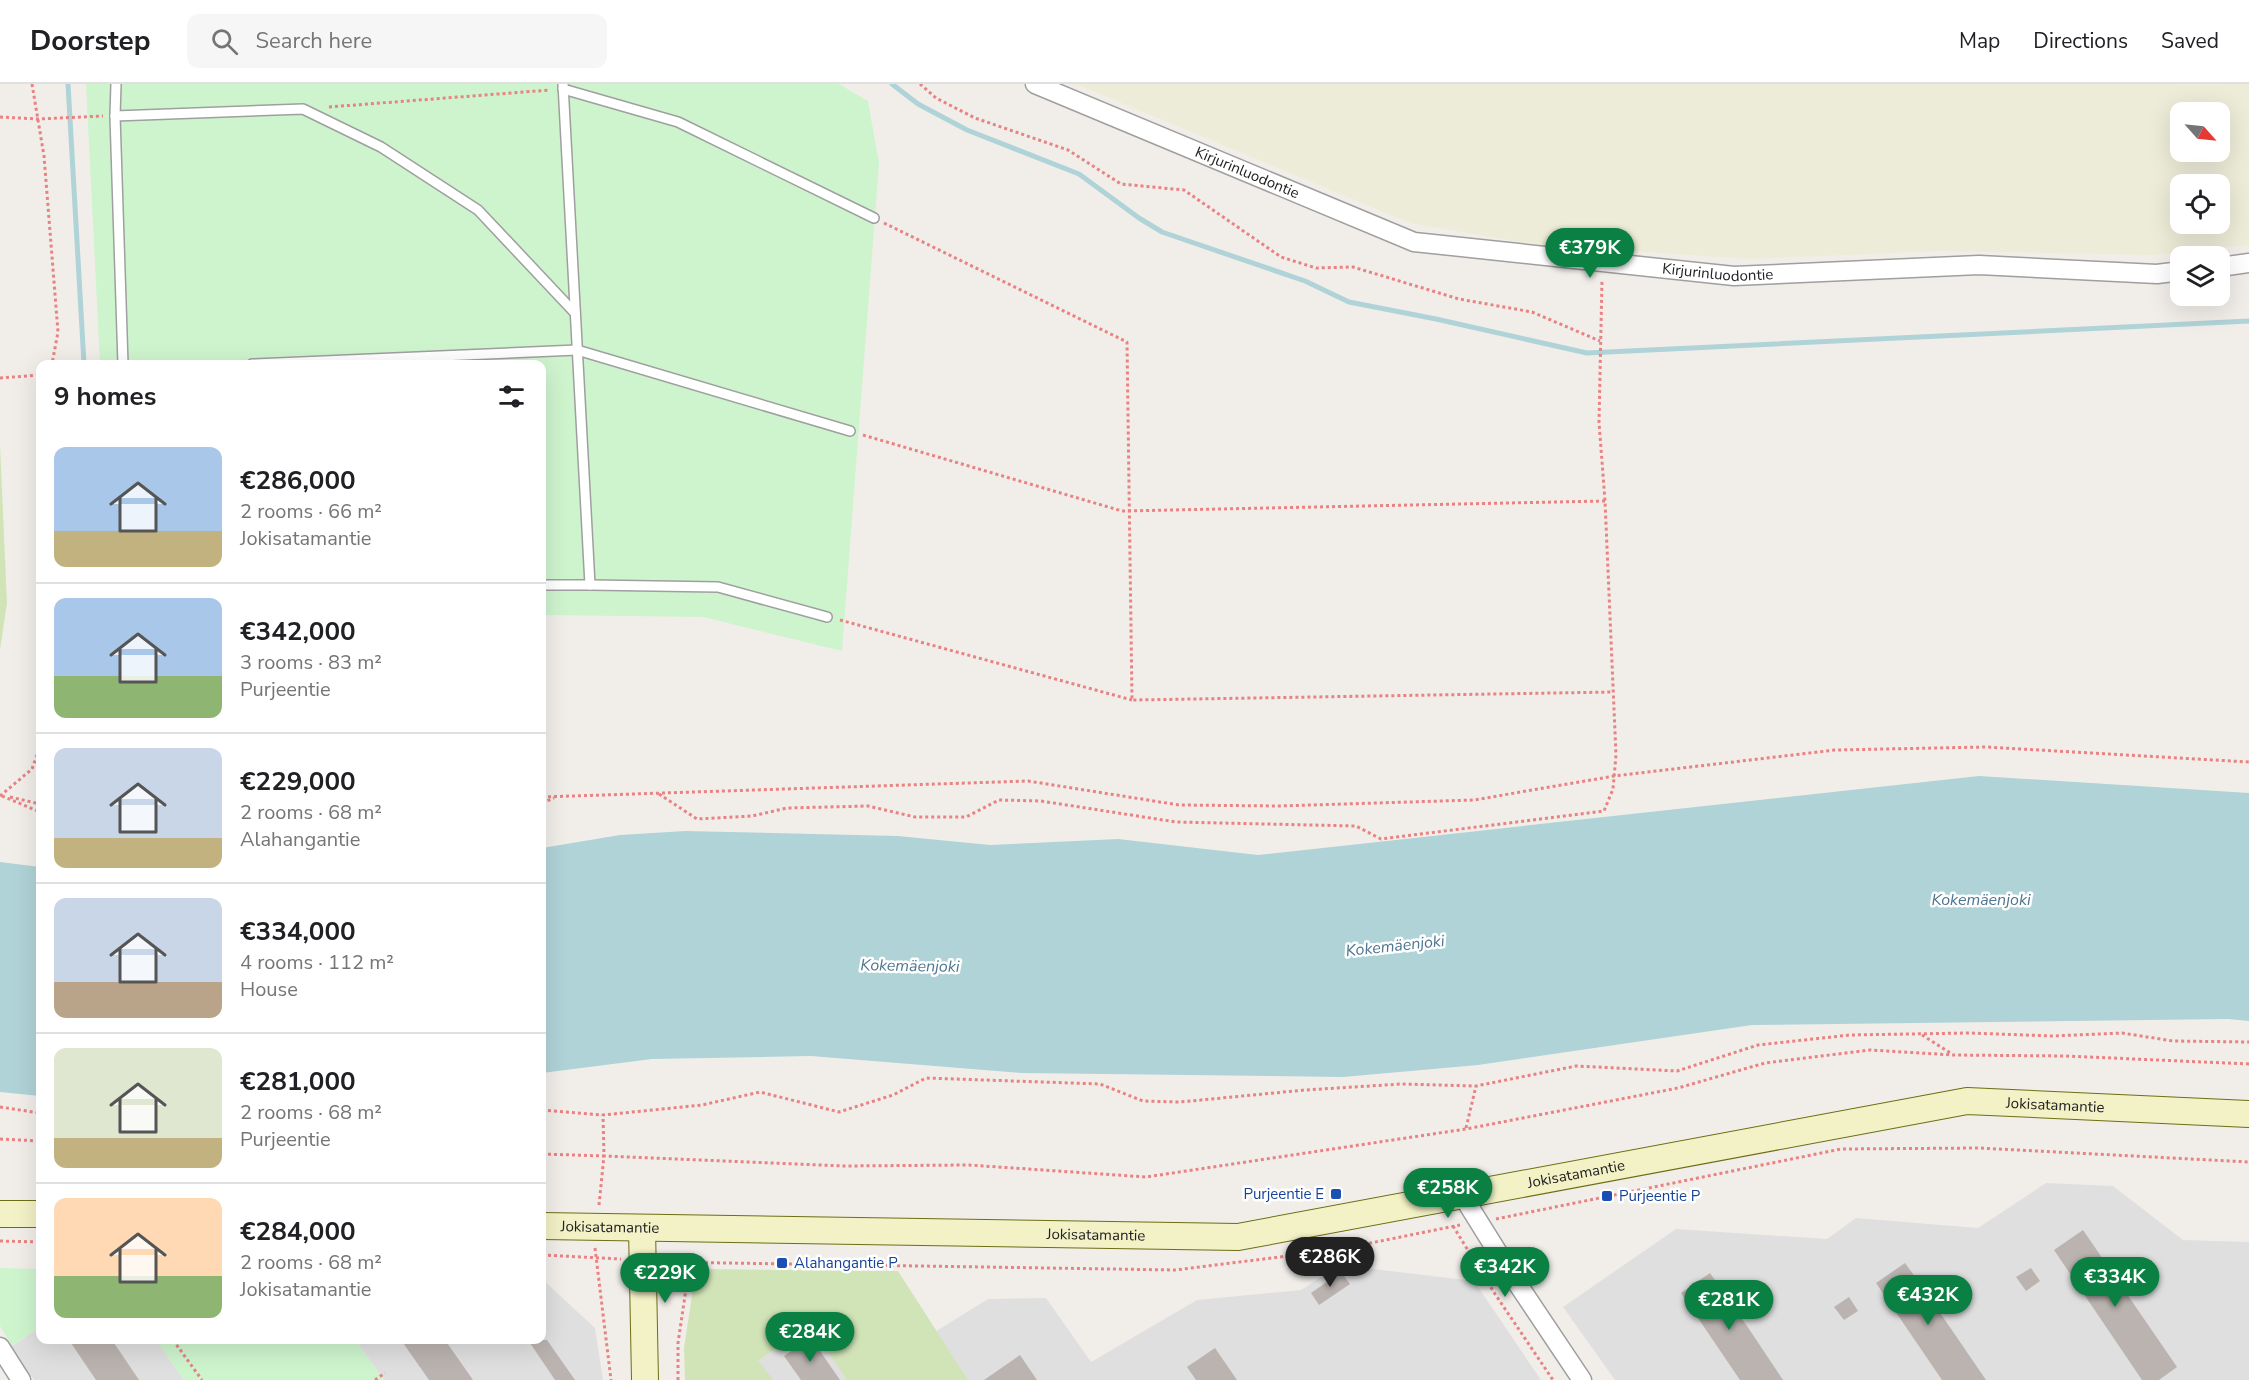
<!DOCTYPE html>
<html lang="en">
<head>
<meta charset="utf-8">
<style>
  body { margin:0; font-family:"Nunito Sans",sans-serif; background:#f6f6f6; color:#202124; height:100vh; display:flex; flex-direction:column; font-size:22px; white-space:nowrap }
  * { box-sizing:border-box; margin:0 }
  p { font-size:20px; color:#757577 }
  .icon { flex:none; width:33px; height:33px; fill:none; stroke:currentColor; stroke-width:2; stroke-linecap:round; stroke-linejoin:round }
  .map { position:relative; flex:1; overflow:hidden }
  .details { position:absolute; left:36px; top:276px; width:510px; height:984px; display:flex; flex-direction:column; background:#fff; border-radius:12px; box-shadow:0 6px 24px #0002 }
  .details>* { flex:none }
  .needle { width:39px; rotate:117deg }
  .buttons { position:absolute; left:2170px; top:18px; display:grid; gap:12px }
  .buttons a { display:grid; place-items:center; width:60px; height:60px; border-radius:12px; background:#fff; box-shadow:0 6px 24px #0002; font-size:30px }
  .price { position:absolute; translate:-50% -51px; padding:0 14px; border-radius:21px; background:#0b8043; color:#fff; font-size:20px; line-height:39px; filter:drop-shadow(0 2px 3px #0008) }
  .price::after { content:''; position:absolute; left:50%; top:36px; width:18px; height:14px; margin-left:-9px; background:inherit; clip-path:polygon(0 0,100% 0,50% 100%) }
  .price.on { background:#222; color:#fff }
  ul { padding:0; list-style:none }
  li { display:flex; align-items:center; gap:18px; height:150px; padding:0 18px }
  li+li { border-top:2px solid #e0e0e0 }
  li span { display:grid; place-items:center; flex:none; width:168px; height:120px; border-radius:12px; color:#555 }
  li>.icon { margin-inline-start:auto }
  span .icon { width:72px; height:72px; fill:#fffc; stroke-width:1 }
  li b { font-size:26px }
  h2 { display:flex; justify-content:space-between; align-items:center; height:72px; padding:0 18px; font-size:26px }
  header { display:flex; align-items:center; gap:36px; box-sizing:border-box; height:84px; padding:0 30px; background:#fff; border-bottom:2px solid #e0e0e0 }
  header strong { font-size:28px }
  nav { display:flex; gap:33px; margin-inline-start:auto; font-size:21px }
  .search { width:420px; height:54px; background:#f6f6f6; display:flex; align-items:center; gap:15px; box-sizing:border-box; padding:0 21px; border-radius:12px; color:#757577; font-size:22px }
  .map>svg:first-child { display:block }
  .residential { fill:#e0dfdf }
  .farmland { fill:#edecd8; fill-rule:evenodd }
  .grass { fill:#d1e4b7 }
  .park { fill:#cef4ce }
  .water { fill:#b0d3d8 }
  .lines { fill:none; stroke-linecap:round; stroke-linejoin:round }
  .stream { stroke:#b0d3d8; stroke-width:5 }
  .building { fill:#bab3b0 }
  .lane-casing { stroke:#9f9f9f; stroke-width:12 }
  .street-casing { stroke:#9f9f9f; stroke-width:21 }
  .secondary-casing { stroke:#6d6e13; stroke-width:28 }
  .path { stroke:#e98282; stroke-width:3; stroke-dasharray:3 3; stroke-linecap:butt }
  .lane { stroke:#fff; stroke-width:9 }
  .street { stroke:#fff; stroke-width:18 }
  .secondary { stroke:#f3f1c6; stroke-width:26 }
  .transit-dot { fill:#1a4fb4; stroke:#fff; stroke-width:2 }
  .labels { text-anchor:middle; stroke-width:5; stroke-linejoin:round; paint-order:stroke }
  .street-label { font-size:15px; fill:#222; stroke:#fff }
  .transit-label { font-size:15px; fill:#164399; stroke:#fff; text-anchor:start }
  .water-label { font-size:16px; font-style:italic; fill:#4e7690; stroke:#fff }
</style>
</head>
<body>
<header>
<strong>Doorstep</strong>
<div class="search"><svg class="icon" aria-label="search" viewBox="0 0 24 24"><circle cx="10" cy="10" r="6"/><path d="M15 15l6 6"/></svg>Search here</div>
<nav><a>Map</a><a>Directions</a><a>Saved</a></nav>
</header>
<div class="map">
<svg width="2249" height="1296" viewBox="0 0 2249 1296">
  <rect width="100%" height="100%" fill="#f1eeea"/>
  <g class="residential">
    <path d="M 2046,1099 L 2113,1102 L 2183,1156 L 2249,1158 L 2249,1296 L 1615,1296 L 1563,1223 L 1676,1145 L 1827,1155 L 1856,1134 L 1978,1144 Z"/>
    <path d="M 1340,1181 L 1474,1197 L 1541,1296 L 726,1296 L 773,1204 L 891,1275 L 988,1215 L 1046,1214 L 1091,1278 L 1197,1216 L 1301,1206 Z"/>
    <path d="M 542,1195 L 595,1244 L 603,1296 L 384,1296 L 355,1256 L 542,1256 Z"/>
    <path d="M 40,1243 L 40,1256 L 156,1256 L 184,1296 L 34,1296 L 12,1262 Z"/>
  </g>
  <path class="farmland" d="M 1076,0 L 2249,0 L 2249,161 L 2151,171 L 1943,167 L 1750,175 L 1537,161 L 1410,139 ZM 2181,28 L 2220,28 L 2220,68 L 2181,68 ZM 2181,100 L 2220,100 L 2220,140 L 2181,140 Z"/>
  <g class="grass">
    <path d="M 0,360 L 7,519 L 0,566 Z"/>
    <path d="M 696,1185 L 898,1187 L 968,1296 L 847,1296 L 814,1247 L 785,1267 L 780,1262 L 758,1276 L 773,1296 L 685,1296 L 684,1264 Z"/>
  </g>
  <g class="park">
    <path d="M 86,0 L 839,0 L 868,17 L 879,79 L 842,567 L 703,533 L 542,531 L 542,280 L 100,280 Z"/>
    <path d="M 0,1184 L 40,1185 L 40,1243 L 12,1262 L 0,1242 Z"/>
    <path d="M 156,1256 L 355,1256 L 384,1296 L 184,1296 Z"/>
  </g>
  <g class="water">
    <path d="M 1979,692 L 2249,709 L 2249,937 L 2228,935 L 1752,941 L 1478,981 L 1343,993 L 1021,989 L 811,972 L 652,975 L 542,989 L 542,764 L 620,751 L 685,747 L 898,752 L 990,761 L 1118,755 L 1258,771 Z"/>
    <path d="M 0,778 L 40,783 L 40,1012 L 0,1008 Z"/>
  </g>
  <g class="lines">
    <g class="stream">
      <path d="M 68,0 L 84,280"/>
      <path d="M 892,0 L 918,20 L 967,46 L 1079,90 L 1139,134 L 1162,148 L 1305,197 L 1349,218 L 1436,235 L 1587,269 L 2249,237"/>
    </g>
  </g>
  <g class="building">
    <path d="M 2083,1146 L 2177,1283 L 2159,1296 L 2142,1296 L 2054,1166 Z"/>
    <path d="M 1905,1179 L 1921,1201 L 1986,1296 L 1942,1296 L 1876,1199 Z"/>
    <path d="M 2031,1184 L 2040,1197 L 2026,1207 L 2016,1193 Z"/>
    <path d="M 1341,1188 L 1350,1200 L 1319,1221 L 1311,1209 Z"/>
    <path d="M 1710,1189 L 1749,1245 L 1783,1296 L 1740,1296 L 1681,1209 Z"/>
    <path d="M 1849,1213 L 1858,1227 L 1844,1236 L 1834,1223 Z"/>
    <path d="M 811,1254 L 840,1296 L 801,1296 L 784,1272 Z"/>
    <path d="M 69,1256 L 112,1256 L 139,1296 L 96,1296 Z"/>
    <path d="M 401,1256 L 445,1256 L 473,1296 L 429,1296 Z"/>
    <path d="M 528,1256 L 547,1256 L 575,1296 L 555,1296 Z"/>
    <path d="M 1215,1264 L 1237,1296 L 1196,1296 L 1187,1283 Z"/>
    <path d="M 1020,1271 L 1037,1296 L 984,1296 Z"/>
  </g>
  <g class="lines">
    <defs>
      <g id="lane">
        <path d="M 116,0 L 115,32 L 123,280"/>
        <path d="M 563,5 L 678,38 L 874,134"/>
        <path d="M 115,32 L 303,25 L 381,63 L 478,126 L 575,229"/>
        <path d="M 252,280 L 577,266 L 850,347"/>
        <path d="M 542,501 L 590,501 L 563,0"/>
        <path d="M 590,501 L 718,503 L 827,533"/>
      </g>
      <g id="street">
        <path id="s1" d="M 1035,0 L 1414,158 L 1734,192 L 1979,181 L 2157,190 L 2181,187"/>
        <path d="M 2220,183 L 2249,179"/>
        <path d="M 1462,1111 L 1515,1196 L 1582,1296"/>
        <path d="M 0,1263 L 21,1296"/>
      </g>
      <g id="secondary">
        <path d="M 0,1130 L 40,1130"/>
        <path id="s2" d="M 542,1142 L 1238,1153 L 1967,1017 L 2249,1030"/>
        <path d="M 642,1144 L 645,1296"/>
      </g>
    </defs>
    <use href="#lane" class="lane-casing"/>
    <use href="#street" class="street-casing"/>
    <use href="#secondary" class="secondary-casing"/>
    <g class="path">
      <path d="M 32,0 L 44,72 L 58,248 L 52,280"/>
      <path d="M 920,0 L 936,14 L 975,34 L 1068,66 L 1121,100 L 1184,106 L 1281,173 L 1316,184 L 1353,183 L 1459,215 L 1532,228 L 1600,257"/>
      <path d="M 329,23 L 550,6"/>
      <path d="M 0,33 L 38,35 L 103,32"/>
      <path d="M 884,139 L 1127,258 L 1132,616 L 1613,608"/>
      <path d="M 0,294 L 40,291"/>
      <path d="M 863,351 L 1122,427 L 1605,417"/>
      <path d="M 840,536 L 1132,616"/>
      <path d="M 659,710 L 697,735 L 752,732 L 787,724 L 868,722 L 915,733 L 966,733 L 999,716 L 1041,717 L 1176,738 L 1356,742 L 1381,755 L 1604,727 L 1613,705 L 1616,671 L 1605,417 L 1599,338 L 1602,196"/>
      <path d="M 0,712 L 32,685 L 40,663"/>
      <path d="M 2,712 L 40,728"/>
      <path d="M 10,713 L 40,720"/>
      <path d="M 542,713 L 1028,697 L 1179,721 L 1279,722 L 1474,716 L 1614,692 L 1835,666 L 1986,663 L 2249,678"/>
      <path d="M 542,719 L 554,714"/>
      <path d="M 1922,951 L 1952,970"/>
      <path d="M 0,1023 L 40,1029"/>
      <path d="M 542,1026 L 602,1031"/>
      <path d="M 1466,1044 L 1476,1002"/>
      <path d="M 0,1055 L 40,1057"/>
      <path d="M 542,1070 L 604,1072 L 603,1031 L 702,1021 L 760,1008 L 839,1028 L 893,1011 L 926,994 L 1100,1000 L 1143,1017 L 1180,1018 L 1305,1006 L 1401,1000 L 1476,1002 L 1576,982 L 1677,987 L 1758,961 L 1850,951 L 1969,949 L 2053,952 L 2122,949 L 2173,957 L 2249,958"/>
      <path d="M 599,1121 L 604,1072 L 845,1082 L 969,1081 L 1146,1093 L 1466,1045 L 1678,1004 L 1765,979 L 1870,966 L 1953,971 L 2066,972 L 2249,980"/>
      <path d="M 1496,1135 L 1841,1065 L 1979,1064 L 2249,1078"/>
      <path d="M 1453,1142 L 1495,1210 L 1553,1296"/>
      <path d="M 0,1157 L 40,1158"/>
      <path d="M 595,1164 L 611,1296"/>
      <path d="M 542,1171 L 621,1175"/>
      <path d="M 663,1178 L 1175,1186 L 1336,1166 L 1460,1141"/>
      <path d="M 173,1256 L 202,1296"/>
      <path d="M 375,1296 L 385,1289"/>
      <path d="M 678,1296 L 678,1259 L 690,1178"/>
    </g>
    <use href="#lane" class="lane"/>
    <use href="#street" class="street"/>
    <use href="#secondary" class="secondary"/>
  </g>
  <g class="transit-dot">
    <rect x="1330" y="1104" width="12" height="12" rx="3"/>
    <rect x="1601" y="1106" width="12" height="12" rx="3"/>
    <rect x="776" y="1173" width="12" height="12" rx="3"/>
  </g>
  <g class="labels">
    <g class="street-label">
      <text dy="5" stroke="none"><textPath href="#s1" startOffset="230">Kirjurinluodontie</textPath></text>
      <text dy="5" stroke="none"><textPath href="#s1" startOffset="716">Kirjurinluodontie</textPath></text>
      <text dy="5" stroke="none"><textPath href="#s2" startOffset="1526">Jokisatamantie</textPath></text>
      <text dy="5" stroke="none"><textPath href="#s2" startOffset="1040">Jokisatamantie</textPath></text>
      <text dy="5" stroke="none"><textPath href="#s2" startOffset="68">Jokisatamantie</textPath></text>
      <text dy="5" stroke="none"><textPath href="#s2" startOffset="554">Jokisatamantie</textPath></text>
    </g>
    <g class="transit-label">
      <text x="1324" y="1115" text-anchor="end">Purjeentie E</text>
      <text x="1619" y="1117">Purjeentie P</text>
      <text x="794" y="1184">Alahangantie P</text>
    </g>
    <g class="water-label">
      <text x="1981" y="821">Kokemäenjoki</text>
      <text transform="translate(1395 861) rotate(-6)" y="6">Kokemäenjoki</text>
      <text transform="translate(910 881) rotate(1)" y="6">Kokemäenjoki</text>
    </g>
  </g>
</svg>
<div class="buttons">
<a><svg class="needle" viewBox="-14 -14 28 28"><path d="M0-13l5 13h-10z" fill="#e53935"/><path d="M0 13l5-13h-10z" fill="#757577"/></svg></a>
<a><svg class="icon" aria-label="locate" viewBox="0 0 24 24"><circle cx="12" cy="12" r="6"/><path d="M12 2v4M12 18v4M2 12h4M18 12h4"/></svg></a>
<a><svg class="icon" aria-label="layers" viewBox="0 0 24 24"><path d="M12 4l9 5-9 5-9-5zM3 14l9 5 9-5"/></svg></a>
</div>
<b class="price" style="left:1590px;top:195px">€379K</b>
<b class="price" style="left:1448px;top:1135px">€258K</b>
<b class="price on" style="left:1330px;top:1204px">€286K</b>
<b class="price" style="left:1505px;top:1214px">€342K</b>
<b class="price" style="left:665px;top:1220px">€229K</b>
<b class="price" style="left:2115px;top:1224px">€334K</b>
<b class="price" style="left:1928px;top:1242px">€432K</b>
<b class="price" style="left:1729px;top:1247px">€281K</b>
<b class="price" style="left:810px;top:1279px">€284K</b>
<section class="details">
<h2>9 homes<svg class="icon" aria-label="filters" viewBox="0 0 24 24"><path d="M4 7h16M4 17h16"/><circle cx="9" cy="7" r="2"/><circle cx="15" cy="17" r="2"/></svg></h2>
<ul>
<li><span style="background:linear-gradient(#a9c7e8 70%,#c2b280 0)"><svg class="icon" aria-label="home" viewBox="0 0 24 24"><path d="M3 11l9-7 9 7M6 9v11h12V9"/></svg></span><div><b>€286,000</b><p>2 rooms · 66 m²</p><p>Jokisatamantie</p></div></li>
<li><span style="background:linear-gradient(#a9c7e8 65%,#8fb573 0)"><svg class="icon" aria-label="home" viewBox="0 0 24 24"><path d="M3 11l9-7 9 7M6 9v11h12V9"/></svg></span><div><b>€342,000</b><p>3 rooms · 83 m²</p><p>Purjeentie</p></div></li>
<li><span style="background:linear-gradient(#c9d6e8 75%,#c2b280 0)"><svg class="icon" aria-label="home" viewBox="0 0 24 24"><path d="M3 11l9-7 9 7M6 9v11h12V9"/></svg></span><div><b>€229,000</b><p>2 rooms · 68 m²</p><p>Alahangantie</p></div></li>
<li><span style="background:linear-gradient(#c9d6e8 70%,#b9a48a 0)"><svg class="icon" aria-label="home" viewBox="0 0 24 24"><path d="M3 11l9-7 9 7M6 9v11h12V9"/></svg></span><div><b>€334,000</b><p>4 rooms · 112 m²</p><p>House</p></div></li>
<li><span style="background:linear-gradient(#dfe7d0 75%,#c2b280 0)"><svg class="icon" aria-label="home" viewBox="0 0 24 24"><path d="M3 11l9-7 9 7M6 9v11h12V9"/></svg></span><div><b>€281,000</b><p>2 rooms · 68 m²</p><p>Purjeentie</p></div></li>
<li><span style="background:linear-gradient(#ffd9b3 65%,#8fb573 0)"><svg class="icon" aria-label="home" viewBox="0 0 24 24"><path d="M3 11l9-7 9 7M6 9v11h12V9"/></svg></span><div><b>€284,000</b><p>2 rooms · 68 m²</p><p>Jokisatamantie</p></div></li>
</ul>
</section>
</div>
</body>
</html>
